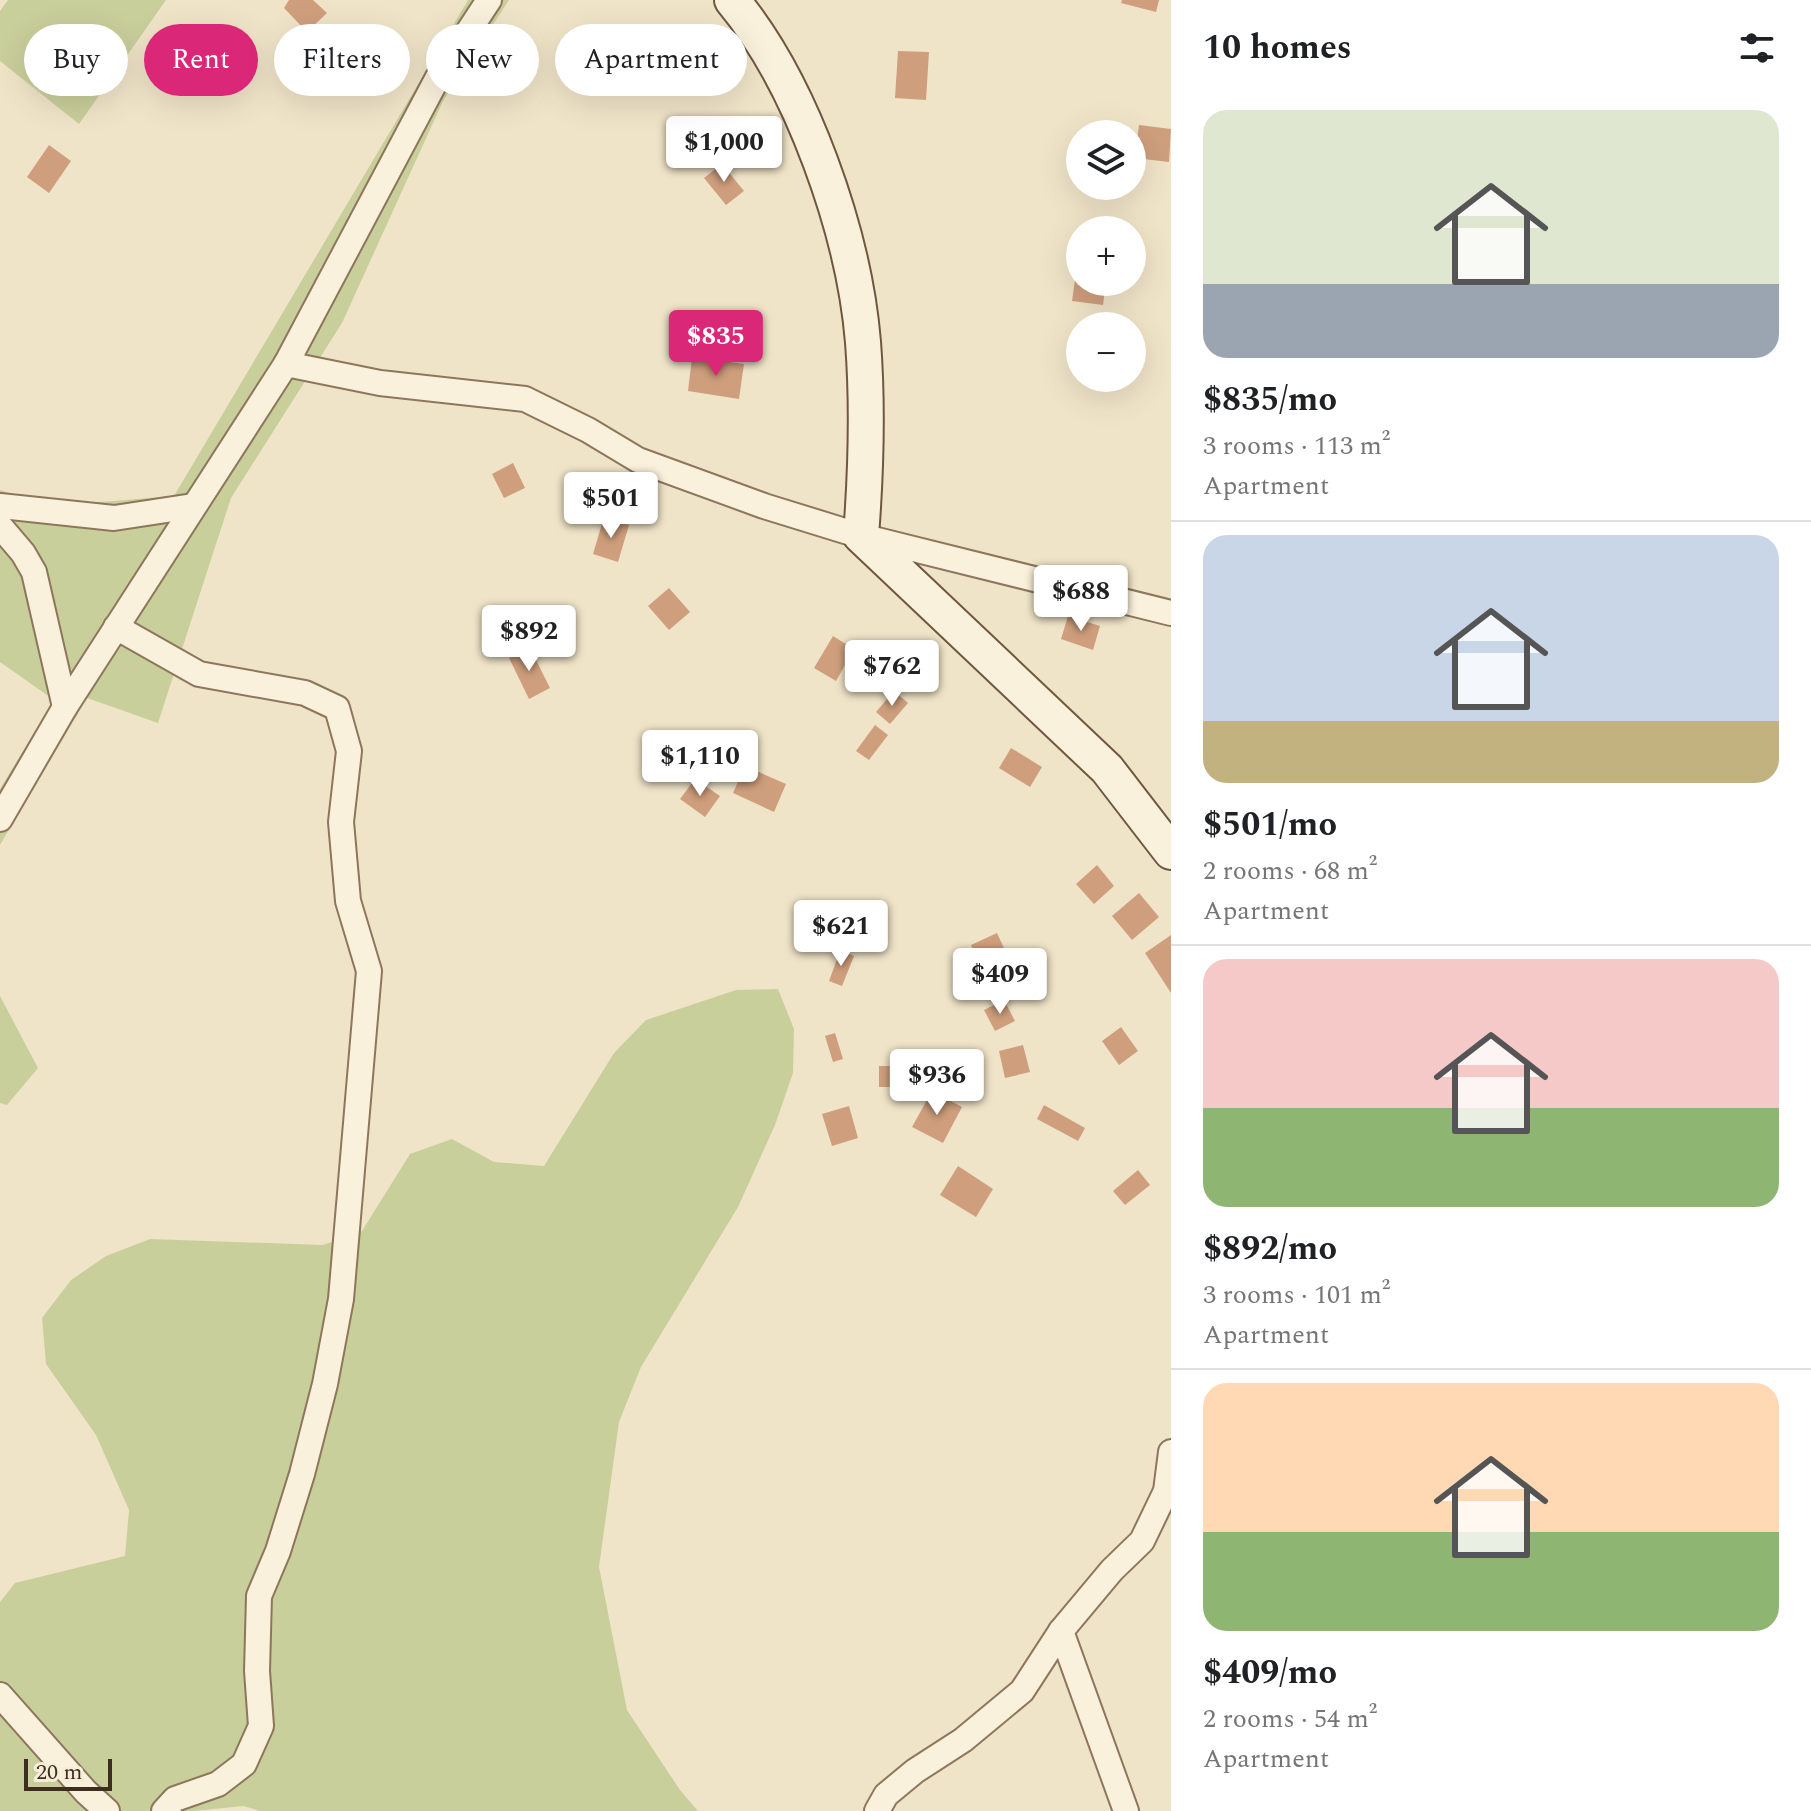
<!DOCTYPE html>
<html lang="en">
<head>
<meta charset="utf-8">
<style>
  body { margin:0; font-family:Spectral,serif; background:#f6f6f6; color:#202124; height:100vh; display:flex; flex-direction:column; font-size:30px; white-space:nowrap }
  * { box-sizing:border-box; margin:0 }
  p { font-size:26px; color:#757577 }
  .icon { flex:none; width:44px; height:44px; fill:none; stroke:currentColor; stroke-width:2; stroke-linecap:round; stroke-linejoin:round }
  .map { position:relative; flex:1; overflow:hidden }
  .panel { display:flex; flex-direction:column; background:#fff; width:640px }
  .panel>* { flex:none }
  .banner { position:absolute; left:24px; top:24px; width:760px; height:72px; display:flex; gap:16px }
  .controls { position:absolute; left:1066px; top:120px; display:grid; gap:16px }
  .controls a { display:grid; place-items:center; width:80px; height:80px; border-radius:50%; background:#fff; box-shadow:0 8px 32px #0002; font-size:40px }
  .scale { position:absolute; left:24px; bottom:20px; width:88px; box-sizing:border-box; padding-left:8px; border:4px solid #3d2e20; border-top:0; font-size:22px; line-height:28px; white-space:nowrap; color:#3d2e20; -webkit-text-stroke:6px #f7eed8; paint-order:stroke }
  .price { position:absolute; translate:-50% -68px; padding:0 18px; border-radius:8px; background:#fff; color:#222; font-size:26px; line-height:52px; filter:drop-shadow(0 2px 4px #0008) }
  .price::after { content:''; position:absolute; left:50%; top:48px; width:24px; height:18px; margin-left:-12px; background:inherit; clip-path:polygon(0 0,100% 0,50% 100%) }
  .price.current { background:#db2777; color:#fff }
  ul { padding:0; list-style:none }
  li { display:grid; align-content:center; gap:16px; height:424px; padding:0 32px }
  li+li { border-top:2px solid #e0e0e0 }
  li span { display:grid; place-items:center; height:248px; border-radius:24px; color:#555 }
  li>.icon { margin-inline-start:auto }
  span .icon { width:144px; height:144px; fill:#fffc; stroke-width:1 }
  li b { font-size:34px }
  h2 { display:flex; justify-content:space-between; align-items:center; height:96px; padding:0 32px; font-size:34px }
  .tag { padding:0 28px; border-radius:36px; background:#fff; box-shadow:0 8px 32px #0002; font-size:28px; line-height:72px }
  .tag.current { background:#db2777; color:#fff }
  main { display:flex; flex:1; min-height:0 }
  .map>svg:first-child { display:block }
  .green { fill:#c9cf9b }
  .building { fill:#cf9f7d }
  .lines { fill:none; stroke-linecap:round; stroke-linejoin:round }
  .street-casing { stroke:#8d765c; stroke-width:28 }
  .secondary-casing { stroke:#6f573f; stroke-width:38 }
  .street { stroke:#faf1dc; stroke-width:24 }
  .secondary { stroke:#faf1dc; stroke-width:34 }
</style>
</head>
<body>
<main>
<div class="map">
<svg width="1171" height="1811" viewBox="0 0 1171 1811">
  <rect width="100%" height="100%" fill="#f0e4c8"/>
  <g class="green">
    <path d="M 8,0 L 166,0 L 79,124 L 0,61 L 0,11 Z"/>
    <path d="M 468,0 L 509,0 L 443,101 L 342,323 L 231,498 L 158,723 L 87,698 L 0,845 L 0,789 L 54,700 L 0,662 L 0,490 L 51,506 L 174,496 Z"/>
    <path d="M 778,989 L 794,1029 L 793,1073 L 775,1125 L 738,1207 L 641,1367 L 619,1422 L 599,1567 L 627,1710 L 680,1790 L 698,1811 L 260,1811 L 244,1806 L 194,1811 L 0,1811 L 0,1602 L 15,1583 L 125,1556 L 129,1510 L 96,1435 L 46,1364 L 42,1318 L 71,1280 L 106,1256 L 150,1239 L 323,1245 L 362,1231 L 410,1154 L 452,1139 L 494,1162 L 544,1166 L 614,1053 L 646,1020 L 736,990 Z"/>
    <path d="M 0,996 L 38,1068 L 7,1105 L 0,1103 Z"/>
  </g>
  <g class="building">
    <path d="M 289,0 L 313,0 L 327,13 L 307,32 L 284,8 Z"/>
    <path d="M 1122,0 L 1159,0 L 1156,12 L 1121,3 Z"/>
    <path d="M 898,51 L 929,52 L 926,100 L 895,98 Z"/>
    <path d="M 1139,125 L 1171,129 L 1169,162 L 1135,158 Z"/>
    <path d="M 49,145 L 71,161 L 49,193 L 27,177 Z"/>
    <path d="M 722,164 L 744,191 L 726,205 L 704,178 Z"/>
    <path d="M 1077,266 L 1080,266 L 1080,282 L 1106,282 L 1103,305 L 1072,301 Z"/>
    <path d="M 692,357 L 744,364 L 739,399 L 688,391 Z"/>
    <path d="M 513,463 L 525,488 L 504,498 L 492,474 Z"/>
    <path d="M 604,517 L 629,525 L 618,562 L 593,554 Z"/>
    <path d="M 669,588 L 690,612 L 669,630 L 648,606 Z"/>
    <path d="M 1068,616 L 1100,626 L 1093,650 L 1061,639 Z"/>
    <path d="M 833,636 L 854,649 L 836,681 L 814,668 Z"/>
    <path d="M 530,648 L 550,688 L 529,699 L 509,658 Z"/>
    <path d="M 894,691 L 908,703 L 890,724 L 876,712 Z"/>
    <path d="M 875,725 L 888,735 L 869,760 L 856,751 Z"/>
    <path d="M 1011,748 L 1042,767 L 1030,787 L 999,768 Z"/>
    <path d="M 745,766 L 786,784 L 774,812 L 733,793 Z"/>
    <path d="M 695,779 L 720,796 L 705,817 L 680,799 Z"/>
    <path d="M 1097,865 L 1114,886 L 1094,904 L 1076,884 Z"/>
    <path d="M 1139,893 L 1159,917 L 1132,940 L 1112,916 Z"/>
    <path d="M 997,933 L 1010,961 L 984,974 L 971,945 Z"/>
    <path d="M 1171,935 L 1171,993 L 1145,953 Z"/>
    <path d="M 840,951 L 854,956 L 842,986 L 829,981 Z"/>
    <path d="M 1004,1000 L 1015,1021 L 995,1031 L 984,1010 Z"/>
    <path d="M 1121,1027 L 1138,1051 L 1119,1065 L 1102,1041 Z"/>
    <path d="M 835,1033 L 843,1059 L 833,1062 L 825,1036 Z"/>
    <path d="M 1023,1045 L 1030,1072 L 1005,1078 L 999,1051 Z"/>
    <rect x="879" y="1066" width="27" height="21"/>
    <path d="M 932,1091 L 962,1107 L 943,1143 L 912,1127 Z"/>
    <path d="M 1044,1105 L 1085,1128 L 1078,1141 L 1037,1119 Z"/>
    <path d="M 849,1106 L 858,1138 L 832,1146 L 822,1114 Z"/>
    <path d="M 958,1166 L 993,1189 L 976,1217 L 940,1195 Z"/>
    <path d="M 1138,1170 L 1150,1185 L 1125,1205 L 1113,1191 Z"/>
  </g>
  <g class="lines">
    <defs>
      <g id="street">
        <path d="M 286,364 L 380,383 L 525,399 L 588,430 L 638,460 L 764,506 L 861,536 L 1171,613"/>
        <path d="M 0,506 L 114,518 L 193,506"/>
        <path d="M 0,526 L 23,553 L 34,572 L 65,707"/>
        <path d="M 116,627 L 199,674 L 305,693 L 337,708 L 349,751 L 341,822 L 348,901 L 369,971 L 341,1299 L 325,1384 L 302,1474 L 278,1551 L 259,1596 L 257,1671 L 261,1726 L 244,1764 L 218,1784 L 175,1799 L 164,1811"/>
        <path d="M 0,819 L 65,707 L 286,364 L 437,79 L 489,0"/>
        <path d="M 1061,1631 L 1126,1811"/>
        <path d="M 0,1695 L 86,1792 L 107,1811"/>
        <path d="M 877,1811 L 886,1795 L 915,1771 L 963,1740 L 1022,1691 L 1061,1631 L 1112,1570 L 1142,1541 L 1166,1491 L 1171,1452"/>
      </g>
      <path id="secondary" d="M 732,0 C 802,84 854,233 863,342 C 868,407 866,471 861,536 L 1107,769 L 1171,852"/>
    </defs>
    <use href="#street" class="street-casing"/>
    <use href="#secondary" class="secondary-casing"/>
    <use href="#street" class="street"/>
    <use href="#secondary" class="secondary"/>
  </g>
</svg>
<div class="controls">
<a><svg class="icon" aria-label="layers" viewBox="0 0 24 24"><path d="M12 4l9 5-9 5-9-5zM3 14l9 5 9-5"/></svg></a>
<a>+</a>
<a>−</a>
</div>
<div class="scale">20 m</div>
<b class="price" style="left:724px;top:184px">$1,000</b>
<b class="price current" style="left:716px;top:378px">$835</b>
<b class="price" style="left:611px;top:540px">$501</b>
<b class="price" style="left:1081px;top:633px">$688</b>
<b class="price" style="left:529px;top:673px">$892</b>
<b class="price" style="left:892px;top:708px">$762</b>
<b class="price" style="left:700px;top:798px">$1,110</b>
<b class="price" style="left:841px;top:968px">$621</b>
<b class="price" style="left:1000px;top:1016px">$409</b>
<b class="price" style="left:937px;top:1117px">$936</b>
<div class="banner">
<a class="tag">Buy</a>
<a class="tag current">Rent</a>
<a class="tag">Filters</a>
<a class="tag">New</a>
<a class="tag">Apartment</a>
</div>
</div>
<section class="panel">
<h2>10 homes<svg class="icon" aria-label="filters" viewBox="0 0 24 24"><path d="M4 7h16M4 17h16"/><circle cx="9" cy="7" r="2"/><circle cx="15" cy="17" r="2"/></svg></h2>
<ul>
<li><span style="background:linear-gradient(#dfe7d0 70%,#9aa5b1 0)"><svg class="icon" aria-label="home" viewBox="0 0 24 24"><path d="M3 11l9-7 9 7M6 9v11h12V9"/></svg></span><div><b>$835/mo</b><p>3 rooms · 113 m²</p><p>Apartment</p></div></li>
<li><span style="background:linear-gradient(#c9d6e8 75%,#c2b280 0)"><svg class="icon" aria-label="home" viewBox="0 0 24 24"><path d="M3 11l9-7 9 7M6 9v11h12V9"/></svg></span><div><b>$501/mo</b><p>2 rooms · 68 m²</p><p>Apartment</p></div></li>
<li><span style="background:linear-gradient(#f6c9c9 60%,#8fb573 0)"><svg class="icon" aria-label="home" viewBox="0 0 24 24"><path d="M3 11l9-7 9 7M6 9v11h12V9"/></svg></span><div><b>$892/mo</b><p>3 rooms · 101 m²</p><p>Apartment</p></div></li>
<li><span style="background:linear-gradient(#ffd9b3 60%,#8fb573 0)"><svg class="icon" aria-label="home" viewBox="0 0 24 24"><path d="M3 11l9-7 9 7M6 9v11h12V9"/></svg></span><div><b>$409/mo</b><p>2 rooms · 54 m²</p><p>Apartment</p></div></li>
</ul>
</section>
</main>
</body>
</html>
